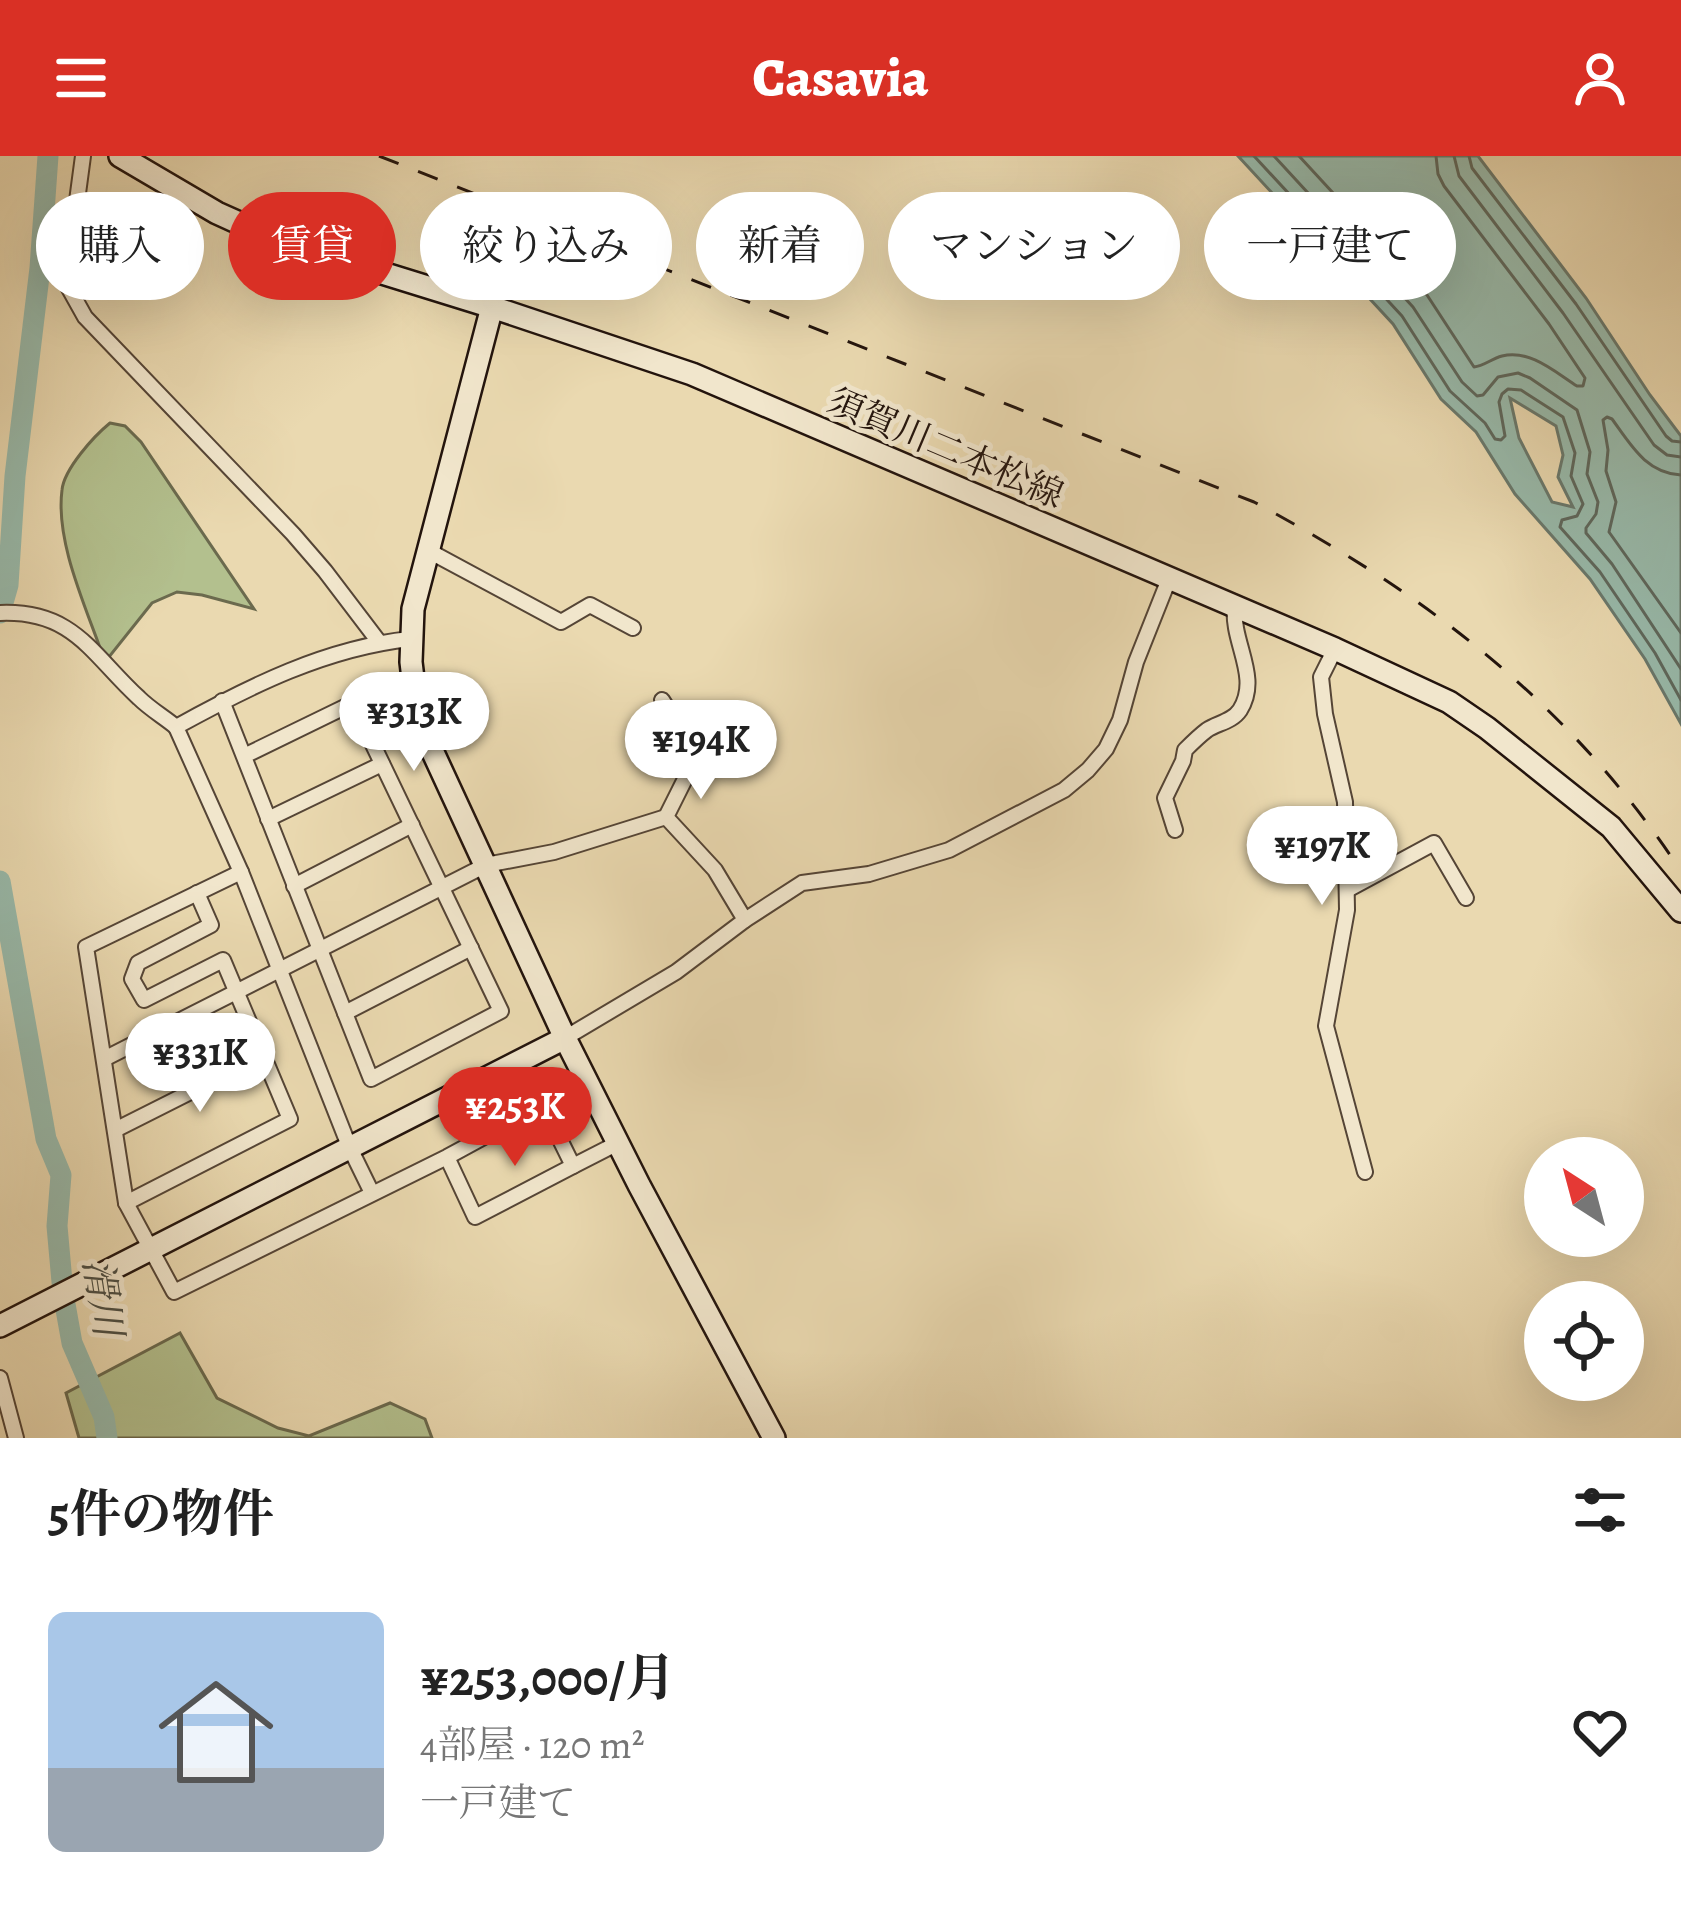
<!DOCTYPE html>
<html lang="ja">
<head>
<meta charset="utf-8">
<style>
  body { margin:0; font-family:Alegreya,"Noto Serif JP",serif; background:#f6f6f6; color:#222; height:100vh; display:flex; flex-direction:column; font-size:45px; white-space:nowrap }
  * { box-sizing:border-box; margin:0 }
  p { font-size:39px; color:#767676 }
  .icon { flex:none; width:66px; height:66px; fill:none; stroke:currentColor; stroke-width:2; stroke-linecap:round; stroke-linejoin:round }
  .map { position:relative; height:1282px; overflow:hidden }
  .details { display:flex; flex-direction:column; background:#fff; flex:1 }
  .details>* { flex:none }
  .banner { position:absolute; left:36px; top:36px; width:1611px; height:108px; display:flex; gap:24px }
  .needle { width:78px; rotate:324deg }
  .buttons { position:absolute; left:1524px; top:981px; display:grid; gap:24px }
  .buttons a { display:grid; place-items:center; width:120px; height:120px; border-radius:50%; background:#fff; box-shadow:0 12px 48px #0002; font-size:60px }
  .price { position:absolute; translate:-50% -102px; padding:0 27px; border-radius:42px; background:#fff; color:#222; font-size:39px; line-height:78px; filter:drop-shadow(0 3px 6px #0008) }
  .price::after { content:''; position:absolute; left:50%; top:72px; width:36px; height:27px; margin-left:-18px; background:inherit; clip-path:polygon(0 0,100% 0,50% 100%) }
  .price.selected { background:#d93025; color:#fff }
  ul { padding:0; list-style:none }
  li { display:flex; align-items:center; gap:36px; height:300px; padding:0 48px }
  li span { display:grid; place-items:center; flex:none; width:336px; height:240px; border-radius:18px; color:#555 }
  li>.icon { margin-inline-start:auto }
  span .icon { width:144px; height:144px; fill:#fffc; stroke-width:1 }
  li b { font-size:51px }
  h2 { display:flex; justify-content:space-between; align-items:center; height:144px; padding:0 48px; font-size:51px }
  .pill { padding:0 42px; border-radius:54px; background:#fff; box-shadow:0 12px 48px #0002; font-size:42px; line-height:108px }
  .pill.selected { background:#d93025; color:#fff }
  header { display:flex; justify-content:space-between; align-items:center; height:156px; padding:0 48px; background:#d93025; color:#fff; font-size:54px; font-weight:800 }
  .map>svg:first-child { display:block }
  .green { fill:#b3c08e; stroke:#6b6a4e; stroke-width:3 }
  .water { fill:#98baab; stroke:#69786c; stroke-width:3; fill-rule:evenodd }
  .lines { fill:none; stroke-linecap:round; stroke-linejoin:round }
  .shore { stroke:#5e675c; stroke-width:3 }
  .river { stroke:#98baab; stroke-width:21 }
  .street-casing { stroke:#554536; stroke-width:18 }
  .secondary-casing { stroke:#23140d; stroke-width:26 }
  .street { stroke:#f1e6cc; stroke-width:14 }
  .secondary { stroke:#f1e6cc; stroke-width:21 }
  .rail { stroke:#23140d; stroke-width:3; stroke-dasharray:21 21; stroke-linecap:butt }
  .labels { text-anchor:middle; stroke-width:10; stroke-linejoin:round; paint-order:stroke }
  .street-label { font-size:36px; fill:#23140d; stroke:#f1e6cc }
  .water-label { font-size:39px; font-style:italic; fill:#4c4e44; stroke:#f1e6cc }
</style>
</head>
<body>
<header><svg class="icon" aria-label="menu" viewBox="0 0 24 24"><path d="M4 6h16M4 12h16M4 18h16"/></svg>Casavia<svg class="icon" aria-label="person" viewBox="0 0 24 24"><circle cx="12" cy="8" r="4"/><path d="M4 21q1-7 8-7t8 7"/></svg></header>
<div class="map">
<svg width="1681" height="1282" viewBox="0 0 1681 1282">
  <rect width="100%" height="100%" fill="#ead9b0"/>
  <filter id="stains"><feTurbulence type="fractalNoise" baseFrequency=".00167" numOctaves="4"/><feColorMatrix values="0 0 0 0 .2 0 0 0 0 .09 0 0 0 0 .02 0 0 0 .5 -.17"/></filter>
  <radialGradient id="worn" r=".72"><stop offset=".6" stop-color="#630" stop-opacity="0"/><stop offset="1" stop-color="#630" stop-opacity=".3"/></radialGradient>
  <g class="green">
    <path d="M 110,267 L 125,270 L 141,286 L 254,453 L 202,439 L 177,436 L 152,447 L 105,506 C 88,455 55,388 62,334 C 64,313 94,280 110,267 Z"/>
    <path d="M 180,1177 L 217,1242 L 278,1272 L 309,1280 L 390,1247 L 425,1263 L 432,1282 L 79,1282 L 66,1237 Z"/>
  </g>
  <path class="water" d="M 1238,0 L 1478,0 L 1586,142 L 1650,239 L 1681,280 L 1681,568 L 1645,503 L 1590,423 L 1515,338 L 1476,276 L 1441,243 L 1393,168 ZM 1510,242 L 1556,270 L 1563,299 L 1558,321 L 1573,351 L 1552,346 L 1519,282 Z"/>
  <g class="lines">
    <g class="shore">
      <path d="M 1254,0 L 1402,160 L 1450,235 L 1485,267 L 1495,283 L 1501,284 L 1505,280 L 1499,246 L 1502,238 L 1508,233 L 1521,234 L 1563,261 L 1575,297 L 1571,320 L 1583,348 L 1577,360 L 1562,364 L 1560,371 L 1600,416 L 1655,497 L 1681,544"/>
      <path d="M 1274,0 L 1413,151 L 1462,226 L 1477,240 L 1483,239 L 1498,221 L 1518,217 L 1530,222 L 1577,254 L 1590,296 L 1587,318 L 1598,346 L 1596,358 L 1586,372 L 1586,377 L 1612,408 L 1681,513"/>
      <path d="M 1299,0 L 1427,139 L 1474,211 C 1484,210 1491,203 1502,200 C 1530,193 1555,216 1577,230 L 1583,230 L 1585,222 L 1549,168 L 1444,30 L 1438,18 L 1436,0"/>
      <path d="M 1454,0 L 1459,20 L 1563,157 L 1654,289 L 1667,299 L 1681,301"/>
      <path d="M 1469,0 L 1472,12 L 1576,148 L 1666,280 L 1672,285 L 1681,286"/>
      <path d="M 1681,319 C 1646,317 1631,289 1612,263 L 1607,261 L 1603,264 L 1608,294 L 1606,315 L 1616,346 L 1609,376 L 1681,477"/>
    </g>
    <g class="river">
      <path d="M 0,457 L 8,429 L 15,320 L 40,112 L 48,0"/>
      <path d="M 0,725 L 46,983 L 61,1019 L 57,1070 L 63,1137 L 72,1187 L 104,1261 L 107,1282"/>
    </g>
    <defs>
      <g id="street">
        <path d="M 83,0 L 66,127 L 85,161 L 293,378 L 325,415 L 379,486"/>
        <path d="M 427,394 L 561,466 L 590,449 L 633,472"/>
        <path d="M 0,457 C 74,454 92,499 139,542 C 150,553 164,561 176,571"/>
        <path d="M 1335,493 L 1321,521 L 1325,558 L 1345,646 L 1347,754 L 1326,870 L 1365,1016"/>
        <path d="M 662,544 L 690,587 L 695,603 L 666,661 L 715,714 L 745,764"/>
        <path d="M 222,545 L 371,923 L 501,855 L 353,547 L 244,600"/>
        <path d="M 268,663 L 382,608"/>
        <path d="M 1175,674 L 1165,642 L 1183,605 L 1185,594 C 1192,587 1199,580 1207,574 C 1217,567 1232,566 1240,554 C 1261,521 1231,486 1235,451"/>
        <path d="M 241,716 L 86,791 L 126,1047 L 174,1136 L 447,1001 L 543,949 L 573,1010 L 475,1061 L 447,1001"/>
        <path d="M 294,730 L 412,669"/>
        <path d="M 1347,734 L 1434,687 L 1466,742"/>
        <path d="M 345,857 L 471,792"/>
        <path d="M 565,882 L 676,816 L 745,764 L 802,727 L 869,718 L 949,694 L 1064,634 L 1088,614 L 1106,593 L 1120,564 L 1136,506 L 1169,423"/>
        <path d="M 104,903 L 486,709 L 554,696 L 666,661"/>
        <path d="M 115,974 L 264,899"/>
        <path d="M 573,1010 L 618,987"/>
        <path d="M 372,1037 L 349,990 L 241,716 L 176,571 C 250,530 326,492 410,483"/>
        <path d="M 126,1047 L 290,963 L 223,804 L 144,844 L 132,823 L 138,807 L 211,769 L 197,737"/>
        <path d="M 0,1222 L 16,1282"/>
      </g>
      <g id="secondary">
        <path d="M 120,0 L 217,57 L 279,85 L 492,151 L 692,218 L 1335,493 L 1449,546 L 1487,572 L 1611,671 L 1681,755"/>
        <path d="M 492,151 L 413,453 L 411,506 L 416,548 L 430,590 L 565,882 L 639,1029 L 774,1282"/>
        <path d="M 0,1170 L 565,882"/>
      </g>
    </defs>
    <use href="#street" class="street-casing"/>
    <use href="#secondary" class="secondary-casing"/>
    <use href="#street" class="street"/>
    <use href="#secondary" class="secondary"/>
    <path class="rail" d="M 379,0 L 1254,346 C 1429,440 1570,548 1681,715"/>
  </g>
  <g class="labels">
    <g class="street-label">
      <text transform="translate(946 291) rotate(23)" y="13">須賀川二本松線</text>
    </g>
    <g class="water-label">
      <text transform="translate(104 1141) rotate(81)" y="14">滑川</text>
    </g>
  </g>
  <rect width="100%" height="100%" filter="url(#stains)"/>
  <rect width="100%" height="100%" fill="url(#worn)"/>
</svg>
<div class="buttons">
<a><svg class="needle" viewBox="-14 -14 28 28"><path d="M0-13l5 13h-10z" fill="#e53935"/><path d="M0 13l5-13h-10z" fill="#767676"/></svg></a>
<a><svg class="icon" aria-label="locate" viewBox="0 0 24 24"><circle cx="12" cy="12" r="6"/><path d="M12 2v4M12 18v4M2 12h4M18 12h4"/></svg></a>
</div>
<b class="price" style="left:414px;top:618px">¥313K</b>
<b class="price" style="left:701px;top:646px">¥194K</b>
<b class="price" style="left:1322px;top:752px">¥197K</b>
<b class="price" style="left:200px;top:959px">¥331K</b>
<b class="price selected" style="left:515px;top:1013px">¥253K</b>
<div class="banner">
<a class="pill">購入</a>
<a class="pill selected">賃貸</a>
<a class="pill">絞り込み</a>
<a class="pill">新着</a>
<a class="pill">マンション</a>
<a class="pill">一戸建て</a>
</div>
</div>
<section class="details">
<h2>5件の物件<svg class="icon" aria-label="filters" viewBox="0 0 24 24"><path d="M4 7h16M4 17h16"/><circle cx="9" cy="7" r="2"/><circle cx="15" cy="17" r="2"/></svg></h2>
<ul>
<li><span style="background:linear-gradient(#a9c7e8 65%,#9aa5b1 0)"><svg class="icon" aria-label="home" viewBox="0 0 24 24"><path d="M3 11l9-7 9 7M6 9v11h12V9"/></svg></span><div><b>¥253,000/月</b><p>4部屋 · 120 m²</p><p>一戸建て</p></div><svg class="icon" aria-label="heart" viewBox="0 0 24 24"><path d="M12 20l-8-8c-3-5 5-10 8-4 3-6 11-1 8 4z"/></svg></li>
</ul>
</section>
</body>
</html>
